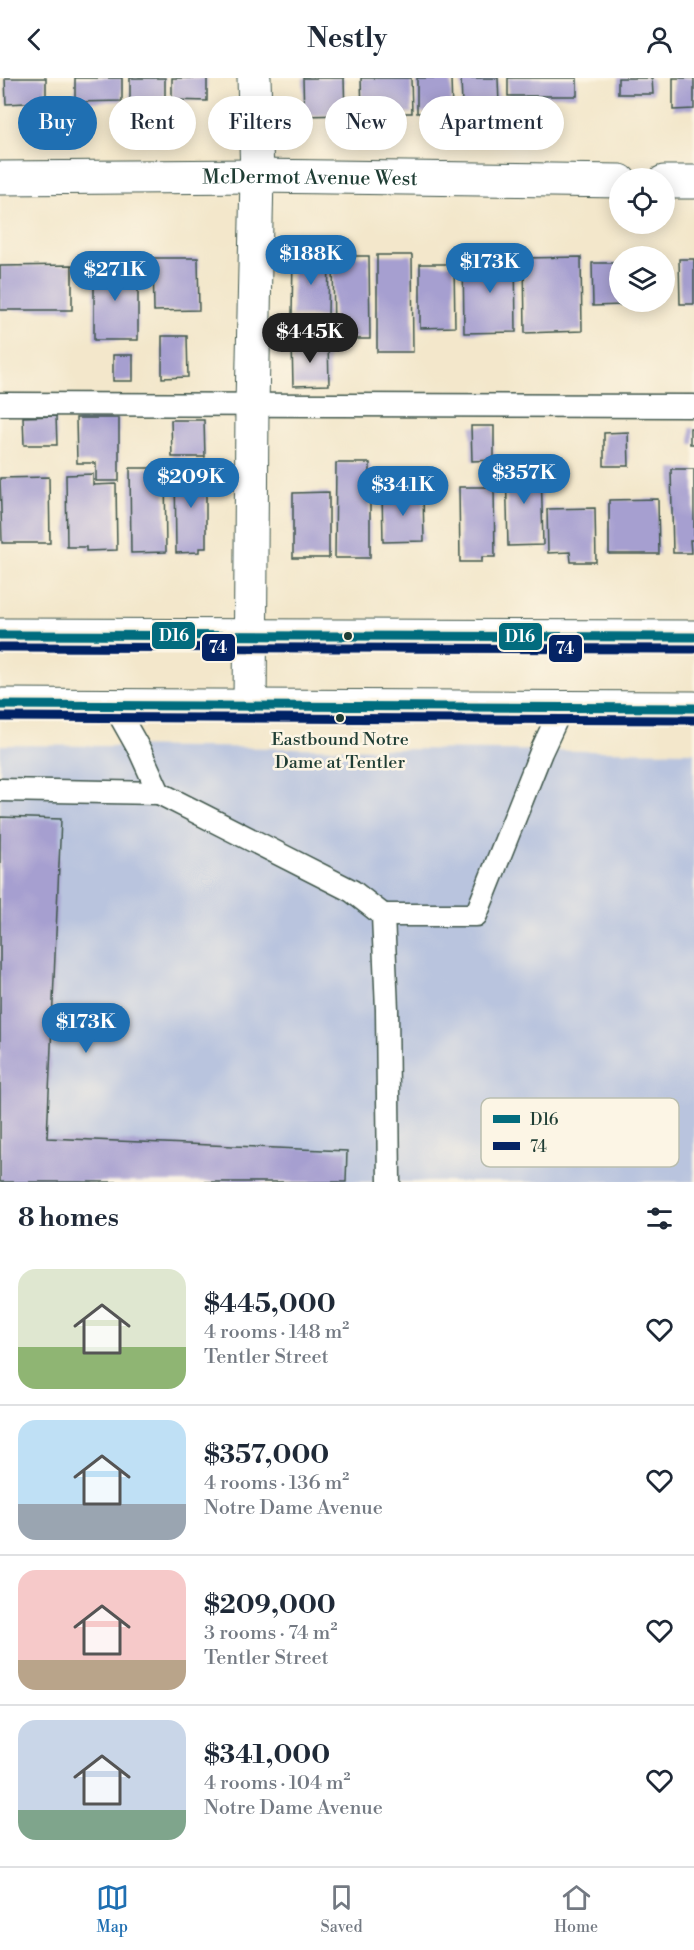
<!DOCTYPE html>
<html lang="en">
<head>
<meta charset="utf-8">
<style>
  body { margin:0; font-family:"Libre Bodoni",serif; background:#f6f6f7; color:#1f2937; height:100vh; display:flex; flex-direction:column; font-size:22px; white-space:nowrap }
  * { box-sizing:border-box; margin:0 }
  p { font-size:20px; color:#747a83 }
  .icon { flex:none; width:33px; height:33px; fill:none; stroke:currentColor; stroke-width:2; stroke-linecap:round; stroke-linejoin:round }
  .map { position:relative; height:1104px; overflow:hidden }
  .drawer { display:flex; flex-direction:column; background:#fff; flex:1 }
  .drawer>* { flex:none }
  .banner { position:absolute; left:18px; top:18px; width:658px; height:54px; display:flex; gap:12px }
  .controls { position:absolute; left:609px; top:90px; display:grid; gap:12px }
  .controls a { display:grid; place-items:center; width:66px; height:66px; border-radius:50%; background:#fff; box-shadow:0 3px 15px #0003; font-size:30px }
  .price { position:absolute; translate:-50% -51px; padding:0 14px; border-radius:21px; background:#1f6fb2; color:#fff; font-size:20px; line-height:39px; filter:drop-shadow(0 2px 3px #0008) }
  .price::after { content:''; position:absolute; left:50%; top:36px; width:18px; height:14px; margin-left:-9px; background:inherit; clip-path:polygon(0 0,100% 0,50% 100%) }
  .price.selected { background:#222; color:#fff }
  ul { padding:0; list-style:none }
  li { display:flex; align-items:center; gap:18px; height:150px; padding:0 18px }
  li+li { border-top:2px solid #e0e1e3 }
  li span { display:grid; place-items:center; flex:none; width:168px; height:120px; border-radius:18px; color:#555 }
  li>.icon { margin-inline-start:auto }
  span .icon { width:72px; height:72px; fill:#fffc; stroke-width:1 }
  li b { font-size:26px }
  h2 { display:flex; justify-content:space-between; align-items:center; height:72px; padding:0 18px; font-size:26px }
  .pill { padding:0 21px; border-radius:27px; background:#fff; box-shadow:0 3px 15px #0003; font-size:21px; line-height:54px }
  .pill.selected { background:#1f6fb2; color:#fff }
  header { display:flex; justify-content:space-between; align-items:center; height:78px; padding:0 18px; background:#fff; font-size:27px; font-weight:800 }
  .dock { display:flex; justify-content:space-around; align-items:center; height:84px; border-top:2px solid #e0e1e3; background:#fff; font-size:16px; color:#747a83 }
  .dock a { display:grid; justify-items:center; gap:3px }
  .dock .selected { color:#1f6fb2 }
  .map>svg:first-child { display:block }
  .industrial { fill:#b9c4de }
  .building { fill:#a69fd0 }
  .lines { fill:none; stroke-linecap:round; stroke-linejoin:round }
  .lane-casing { stroke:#3f564b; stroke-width:25 }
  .street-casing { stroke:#3f564b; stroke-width:35 }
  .secondary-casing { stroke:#3f564b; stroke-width:35 }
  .lane { stroke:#fff; stroke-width:22 }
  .street { stroke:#fff; stroke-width:33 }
  .secondary { stroke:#fff; stroke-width:33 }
  .bus-1-casing { stroke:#fcf5e5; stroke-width:14 }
  .bus-2-casing { stroke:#fcf5e5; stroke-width:14 }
  .bus-1 { stroke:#026c7e; stroke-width:9 }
  .bus-2 { stroke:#052465; stroke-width:9 }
  .bus-dot { fill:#1f3d34; stroke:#fcf5e5; stroke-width:2 }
  .labels { text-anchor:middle; stroke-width:5; stroke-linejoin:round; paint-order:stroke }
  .bus-label { font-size:18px; fill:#1f3d34; stroke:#fcf5e5 }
  .street-label { font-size:20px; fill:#1f3d34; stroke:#fcf5e5 }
  .key { fill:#fcf5e5; stroke:#babeb0; stroke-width:1.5 }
  .key-label { font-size:16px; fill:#1f3d34 }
  .line-badge { stroke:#fcf5e5; stroke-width:2 }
  .badge-label { font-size:16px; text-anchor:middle; font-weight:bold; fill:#fff }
</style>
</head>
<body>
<header><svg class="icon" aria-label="back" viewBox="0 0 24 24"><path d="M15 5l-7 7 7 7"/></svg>Nestly<svg class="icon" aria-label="person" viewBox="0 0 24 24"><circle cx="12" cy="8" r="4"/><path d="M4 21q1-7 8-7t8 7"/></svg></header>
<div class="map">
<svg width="694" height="1104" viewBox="0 0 694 1104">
  <rect width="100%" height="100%" fill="#fcf5e5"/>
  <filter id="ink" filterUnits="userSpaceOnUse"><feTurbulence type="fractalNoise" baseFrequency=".0167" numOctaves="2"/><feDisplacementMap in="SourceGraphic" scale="12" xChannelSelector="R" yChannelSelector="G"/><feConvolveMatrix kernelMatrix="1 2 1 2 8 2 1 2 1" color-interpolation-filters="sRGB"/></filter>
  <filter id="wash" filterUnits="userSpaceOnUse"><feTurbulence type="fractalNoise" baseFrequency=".008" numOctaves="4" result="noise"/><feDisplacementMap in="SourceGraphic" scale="24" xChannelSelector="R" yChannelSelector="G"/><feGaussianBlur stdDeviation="1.35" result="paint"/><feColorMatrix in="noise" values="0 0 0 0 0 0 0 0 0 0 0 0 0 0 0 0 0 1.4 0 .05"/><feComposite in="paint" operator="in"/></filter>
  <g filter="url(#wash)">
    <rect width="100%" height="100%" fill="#f3e7cb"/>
    <path class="industrial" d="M 0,667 L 694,674 L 694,1104 L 0,1104 Z"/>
    <g id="blocks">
      <g class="building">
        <path d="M 5,0 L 46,0 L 46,24 L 6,26 Z"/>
        <path d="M 75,0 L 122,0 L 122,23 L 75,24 Z"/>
        <rect x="130" y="0" width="35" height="24"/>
        <path d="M 172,0 L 207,0 L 207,23 L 172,22 Z"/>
        <path d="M 303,0 L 344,0 L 345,37 L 304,38 Z"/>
        <path d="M 361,0 L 411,0 L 412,35 L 362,35 Z"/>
        <path d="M 417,0 L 451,0 L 452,34 L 417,35 Z"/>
        <path d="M 461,0 L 498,0 L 499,27 L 462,27 Z"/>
        <rect x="508" y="0" width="69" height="18"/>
        <path d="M 618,0 L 652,0 L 653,16 L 618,16 Z"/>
        <path d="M 673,0 L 694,0 L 694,31 L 673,32 Z"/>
        <path d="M 515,176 L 516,254 L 464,255 L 463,177 Z"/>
        <path d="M 293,177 L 329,177 L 328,239 L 292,238 Z"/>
        <path d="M 377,177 L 412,177 L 413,274 L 377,274 Z"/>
        <path d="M 333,178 L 369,178 L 370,261 L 334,261 Z"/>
        <path d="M 581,179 L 582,253 L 525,255 L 524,180 Z"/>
        <path d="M 153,180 L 198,180 L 199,232 L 154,233 Z"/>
        <path d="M 679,181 L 694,181 L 694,226 L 680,226 Z"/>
        <path d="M 94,184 L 123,184 L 123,192 L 138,192 L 138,262 L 94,262 Z"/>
        <path d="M 592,185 L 620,185 L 620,224 L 621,224 L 621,227 L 593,228 Z"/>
        <path d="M 420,186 L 454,186 L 455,249 L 420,250 Z"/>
        <path d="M 72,187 L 72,232 L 0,232 L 0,188 Z"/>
        <path d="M 162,258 L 187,258 L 188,299 L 162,300 Z"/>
        <path d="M 328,263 L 329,307 L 293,308 L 292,264 Z"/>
        <rect x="113" y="277" width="20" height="26"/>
        <path d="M 56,338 L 57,367 L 24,367 L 23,339 Z"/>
        <path d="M 76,340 L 119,340 L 119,403 L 96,403 L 96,385 L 77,385 Z"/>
        <path d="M 171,342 L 204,342 L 205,379 L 172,379 Z"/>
        <path d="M 471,348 L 494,348 L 494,382 L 472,383 Z"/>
        <rect x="690" y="350" width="4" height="16"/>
        <path d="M 628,354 L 629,388 L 604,388 L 604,355 Z"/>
        <path d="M 336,385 L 370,385 L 370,480 L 335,480 Z"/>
        <path d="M 506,387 L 541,387 L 543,467 L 508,468 Z"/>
        <path d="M 175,388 L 206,388 L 206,470 L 199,470 L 199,474 L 176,475 Z"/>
        <path d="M 130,390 L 165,390 L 166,474 L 131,475 Z"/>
        <path d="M 671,391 L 694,391 L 694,462 L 690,462 L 691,475 L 673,475 Z"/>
        <path d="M 93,396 L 93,407 L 116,406 L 117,472 L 86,473 L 86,469 L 67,469 L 66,397 Z"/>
        <path d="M 49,399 L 50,465 L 2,465 L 0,400 Z"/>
        <path d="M 459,409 L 494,409 L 495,479 L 482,479 L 482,484 L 460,484 Z"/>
        <path d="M 329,414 L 329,480 L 293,480 L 293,415 Z"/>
        <path d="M 382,414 L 423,414 L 424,463 L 383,464 Z"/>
        <path d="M 658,421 L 659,476 L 609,476 L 609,422 Z"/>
        <path d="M 595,430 L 596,484 L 571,484 L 570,474 L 548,475 L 547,431 Z"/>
        <path d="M 0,739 L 61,741 L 47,1060 L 347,1073 L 346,1104 L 0,1104 Z"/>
      </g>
    </g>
  </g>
  <g filter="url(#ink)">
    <use href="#blocks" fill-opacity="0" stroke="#3f564b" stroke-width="1.5"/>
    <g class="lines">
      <defs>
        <g id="lane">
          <path d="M 0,326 L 694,328"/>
          <path d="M 0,712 L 159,715 L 140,673 L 114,627"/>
          <path d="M 159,715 L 352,813 L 383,837 L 387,932 L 389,1104"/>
          <path d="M 383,837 L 476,837 L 541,674 L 562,629"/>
        </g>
        <g id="street">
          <path id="s1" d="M 0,100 L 257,98 L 620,103"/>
          <path d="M 664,104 L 694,104"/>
          <path d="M 250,628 L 252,327 L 257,98 L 254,0"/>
        </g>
        <g id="secondary">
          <path d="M 0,557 L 694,559"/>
          <path d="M 0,627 L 694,630"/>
        </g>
      </defs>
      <use href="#lane" class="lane-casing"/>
      <use href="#street" class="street-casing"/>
      <use href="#secondary" class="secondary-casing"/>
      <use href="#lane" class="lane"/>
      <use href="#street" class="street"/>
      <use href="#secondary" class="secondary"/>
      <defs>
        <g id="bus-1">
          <path d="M 0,557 L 694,559"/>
          <path d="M 0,627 L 694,630"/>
        </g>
        <g id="bus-2">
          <path d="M 0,569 L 694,571"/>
          <path d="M 0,639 L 694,642"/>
        </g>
      </defs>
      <use href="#bus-1" class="bus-1-casing"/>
      <use href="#bus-2" class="bus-2-casing"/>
      <use href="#bus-1" class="bus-1"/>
      <use href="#bus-2" class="bus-2"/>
    </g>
  </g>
  <g class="bus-dot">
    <circle cx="348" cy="558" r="5"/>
    <circle cx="340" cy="640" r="5"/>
  </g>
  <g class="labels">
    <g class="bus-label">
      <text x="340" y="667">Eastbound Notre<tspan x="340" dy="23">Dame at Tentler</tspan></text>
    </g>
    <g class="street-label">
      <text dy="7" stroke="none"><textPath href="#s1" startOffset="310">McDermot Avenue West</textPath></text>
    </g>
  </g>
  <rect x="481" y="1020" width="198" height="69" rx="9" class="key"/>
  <rect x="493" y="1037" width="27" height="8" fill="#026c7e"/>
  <rect x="493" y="1064" width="27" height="8" fill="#052465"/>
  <g class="key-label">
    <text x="530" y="1047">D16</text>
    <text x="530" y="1074">74</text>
  </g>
  <g class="line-badge">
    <rect x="151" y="543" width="45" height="29" rx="6" fill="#026c7e"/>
    <rect x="498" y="544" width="45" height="29" rx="6" fill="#026c7e"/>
    <rect x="201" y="555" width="35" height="29" rx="6" fill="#052465"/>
    <rect x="548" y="556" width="35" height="29" rx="6" fill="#052465"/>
  </g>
  <g class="badge-label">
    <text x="174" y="563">D16</text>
    <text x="520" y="564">D16</text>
    <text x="218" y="575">74</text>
    <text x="565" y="576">74</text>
  </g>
</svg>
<div class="controls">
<a><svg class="icon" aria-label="locate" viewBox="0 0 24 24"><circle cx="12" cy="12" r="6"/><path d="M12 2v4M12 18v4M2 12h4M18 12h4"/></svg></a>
<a><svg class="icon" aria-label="layers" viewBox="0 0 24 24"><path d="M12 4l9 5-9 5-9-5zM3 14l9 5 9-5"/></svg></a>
</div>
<b class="price" style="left:311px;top:208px">$188K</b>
<b class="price" style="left:490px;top:216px">$173K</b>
<b class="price" style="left:115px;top:224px">$271K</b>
<b class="price selected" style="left:310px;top:286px">$445K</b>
<b class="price" style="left:524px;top:427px">$357K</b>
<b class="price" style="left:191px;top:431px">$209K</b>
<b class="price" style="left:403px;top:439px">$341K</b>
<b class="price" style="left:86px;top:976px">$173K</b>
<div class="banner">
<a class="pill selected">Buy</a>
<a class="pill">Rent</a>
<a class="pill">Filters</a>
<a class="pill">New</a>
<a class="pill">Apartment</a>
</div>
</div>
<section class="drawer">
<h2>8 homes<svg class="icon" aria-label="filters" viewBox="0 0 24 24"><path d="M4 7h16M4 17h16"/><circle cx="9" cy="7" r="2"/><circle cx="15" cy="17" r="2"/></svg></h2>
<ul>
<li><span style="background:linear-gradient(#dfe7d0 65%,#8fb573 0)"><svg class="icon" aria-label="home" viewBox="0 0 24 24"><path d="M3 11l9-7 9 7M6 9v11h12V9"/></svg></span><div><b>$445,000</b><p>4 rooms · 148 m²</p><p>Tentler Street</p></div><svg class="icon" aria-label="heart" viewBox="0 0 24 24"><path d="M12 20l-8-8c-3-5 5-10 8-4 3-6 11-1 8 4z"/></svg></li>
<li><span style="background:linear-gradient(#bfe0f5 70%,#9aa5b1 0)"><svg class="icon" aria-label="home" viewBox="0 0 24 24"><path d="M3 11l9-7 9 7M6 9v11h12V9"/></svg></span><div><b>$357,000</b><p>4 rooms · 136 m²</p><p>Notre Dame Avenue</p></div><svg class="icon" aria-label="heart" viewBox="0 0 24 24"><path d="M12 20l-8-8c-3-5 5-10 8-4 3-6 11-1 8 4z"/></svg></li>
<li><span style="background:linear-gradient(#f6c9c9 75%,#b9a48a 0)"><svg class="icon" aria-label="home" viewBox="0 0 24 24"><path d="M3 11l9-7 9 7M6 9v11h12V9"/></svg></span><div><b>$209,000</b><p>3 rooms · 74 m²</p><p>Tentler Street</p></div><svg class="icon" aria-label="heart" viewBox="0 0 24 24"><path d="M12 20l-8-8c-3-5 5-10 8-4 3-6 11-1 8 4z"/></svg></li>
<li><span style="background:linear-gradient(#c9d6e8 75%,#7fa58c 0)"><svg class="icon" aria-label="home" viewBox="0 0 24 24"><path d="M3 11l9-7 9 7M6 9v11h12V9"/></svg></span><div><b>$341,000</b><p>4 rooms · 104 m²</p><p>Notre Dame Avenue</p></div><svg class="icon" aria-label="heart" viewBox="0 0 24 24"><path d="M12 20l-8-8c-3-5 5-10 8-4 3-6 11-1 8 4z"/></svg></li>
</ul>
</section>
<nav class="dock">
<a class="selected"><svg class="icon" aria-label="map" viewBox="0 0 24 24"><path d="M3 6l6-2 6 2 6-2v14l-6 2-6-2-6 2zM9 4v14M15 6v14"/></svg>Map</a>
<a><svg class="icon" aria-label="saved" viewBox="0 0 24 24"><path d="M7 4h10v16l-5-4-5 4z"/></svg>Saved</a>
<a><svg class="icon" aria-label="home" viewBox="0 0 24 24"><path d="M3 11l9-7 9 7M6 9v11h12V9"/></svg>Home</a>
</nav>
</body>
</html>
